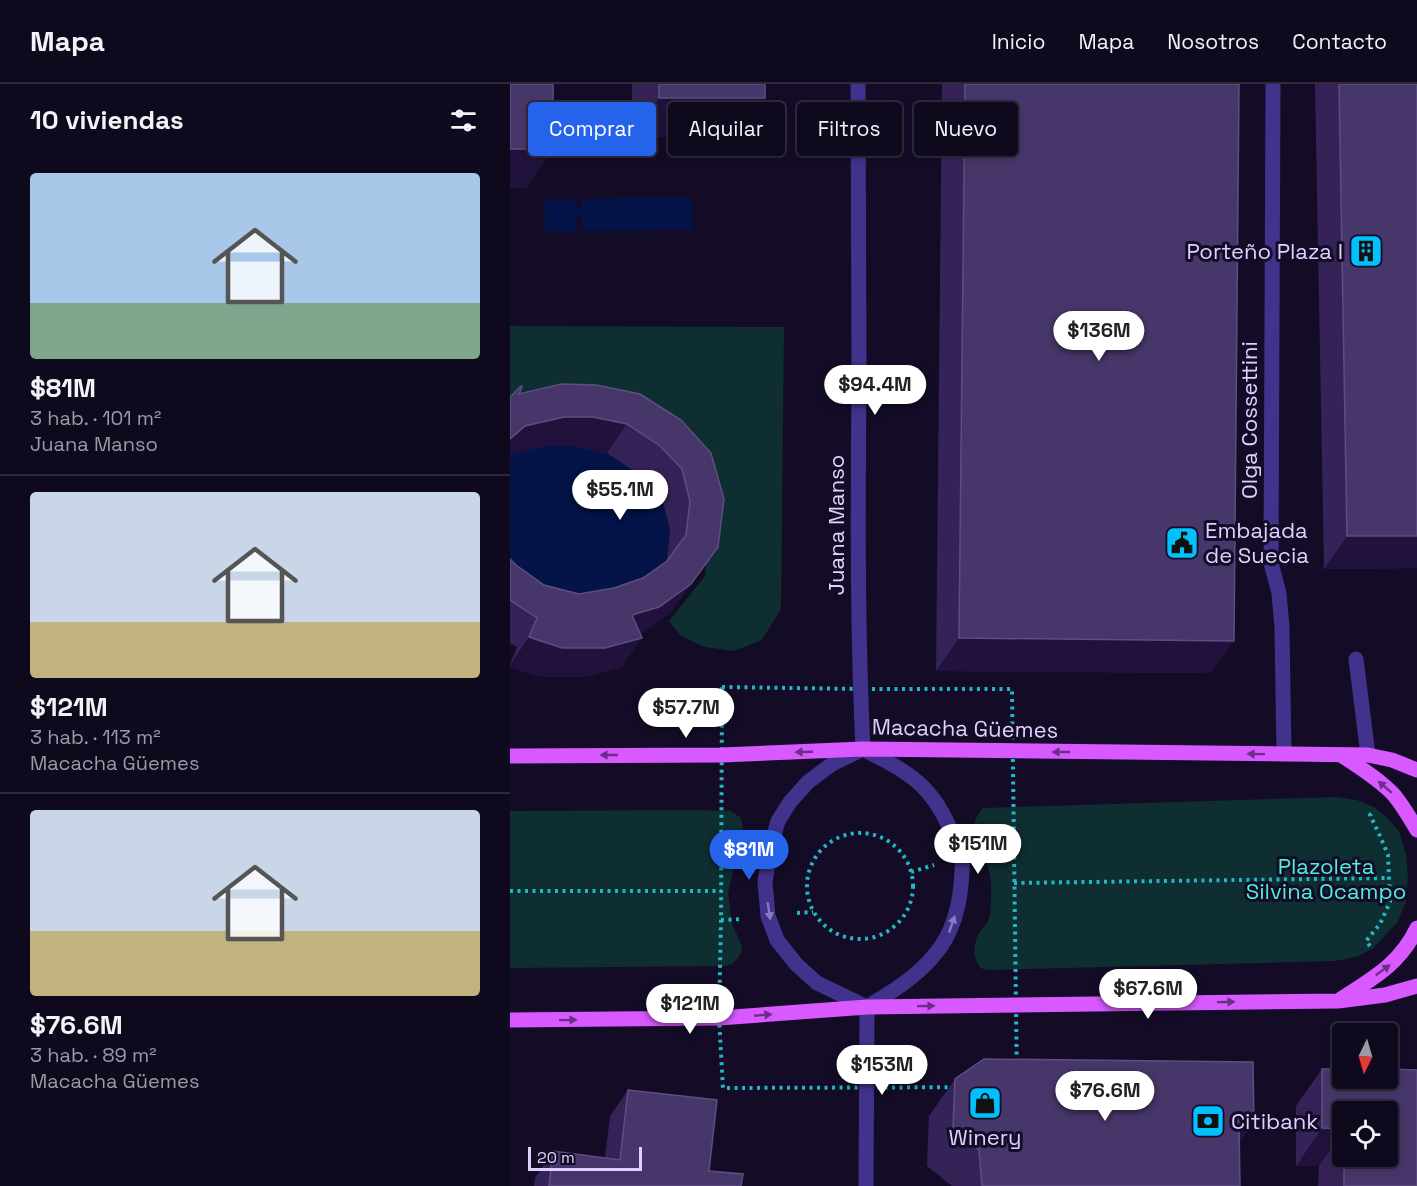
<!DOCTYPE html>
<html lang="es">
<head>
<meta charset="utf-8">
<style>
  body { margin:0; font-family:"Space Grotesk",sans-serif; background:#181226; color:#f1f3f6; height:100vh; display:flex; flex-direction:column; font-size:22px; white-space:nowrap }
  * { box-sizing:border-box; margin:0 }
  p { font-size:20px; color:#9b9aa4 }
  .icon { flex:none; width:33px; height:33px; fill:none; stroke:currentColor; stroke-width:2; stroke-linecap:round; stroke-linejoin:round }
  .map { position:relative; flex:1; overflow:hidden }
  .panel { display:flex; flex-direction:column; background:#0f091d; width:510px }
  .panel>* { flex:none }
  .banner { position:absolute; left:18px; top:18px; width:570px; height:54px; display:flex; gap:12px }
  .needle { width:39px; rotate:185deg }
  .controls { position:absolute; left:822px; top:939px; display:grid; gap:12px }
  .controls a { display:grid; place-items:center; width:66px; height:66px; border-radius:6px; background:#0f091d; box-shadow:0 3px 9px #0003,0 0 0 2px #2f2a3b; font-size:30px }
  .scale { position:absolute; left:18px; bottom:15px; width:114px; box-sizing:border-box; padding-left:6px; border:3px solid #ddd2ff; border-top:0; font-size:16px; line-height:21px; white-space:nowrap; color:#ddd2ff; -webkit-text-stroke:4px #140c27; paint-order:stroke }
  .price { position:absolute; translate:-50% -51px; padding:0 14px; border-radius:21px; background:#fff; color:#222; font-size:20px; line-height:39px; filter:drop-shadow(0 2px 3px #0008) }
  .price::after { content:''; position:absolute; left:50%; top:36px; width:18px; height:14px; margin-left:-9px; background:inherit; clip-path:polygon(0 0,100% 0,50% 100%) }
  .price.current { background:#2563eb; color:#fff }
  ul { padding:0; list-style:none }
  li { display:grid; align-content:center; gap:12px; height:318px; padding:0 30px }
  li+li { border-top:2px solid #2f2a3b }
  li span { display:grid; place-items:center; height:186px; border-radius:6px; color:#555 }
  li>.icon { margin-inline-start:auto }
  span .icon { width:108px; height:108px; fill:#fffc; stroke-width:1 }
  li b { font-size:26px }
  h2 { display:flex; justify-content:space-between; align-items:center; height:72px; padding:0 30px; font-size:26px }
  .pill { padding:0 21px; border-radius:6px; background:#0f091d; box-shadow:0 3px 9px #0003,0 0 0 2px #2f2a3b; font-size:21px; line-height:54px }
  .pill.current { background:#2563eb; color:#fff }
  header { display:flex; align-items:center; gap:36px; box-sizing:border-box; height:84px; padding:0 30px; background:#0f091d; border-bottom:2px solid #2f2a3b }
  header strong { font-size:28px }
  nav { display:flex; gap:33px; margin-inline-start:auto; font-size:21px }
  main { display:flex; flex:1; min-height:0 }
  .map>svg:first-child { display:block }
  .green { fill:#0e2e31 }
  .water { fill:#041348 }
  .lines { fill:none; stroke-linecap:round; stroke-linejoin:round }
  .path { stroke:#21b7c4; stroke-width:4; stroke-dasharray:3 4.5; stroke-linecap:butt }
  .minor { stroke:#41328b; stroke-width:15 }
  .major { stroke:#d859ff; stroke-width:15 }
  .wall { fill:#352357; fill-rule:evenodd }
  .shaded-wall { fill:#20123c }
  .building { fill:#473669; stroke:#5e4e80; stroke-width:1.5 }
  .oneway { fill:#6c2f88 }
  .oneway2 { fill:#877abf }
  .labels { text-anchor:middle; stroke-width:6; stroke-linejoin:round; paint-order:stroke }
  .poi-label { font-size:22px; fill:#ddd2ff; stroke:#140c27; text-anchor:start }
  .street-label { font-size:22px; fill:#ddd2ff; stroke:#140c27 }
  .park-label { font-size:22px; fill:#50eddb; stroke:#140c27 }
</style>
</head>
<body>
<header>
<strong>Mapa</strong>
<nav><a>Inicio</a><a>Mapa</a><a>Nosotros</a><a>Contacto</a></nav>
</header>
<main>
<section class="panel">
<h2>10 viviendas<svg class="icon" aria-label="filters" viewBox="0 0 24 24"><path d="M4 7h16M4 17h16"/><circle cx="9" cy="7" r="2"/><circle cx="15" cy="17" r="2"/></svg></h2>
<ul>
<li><span style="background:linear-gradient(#a9c7e8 70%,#7fa58c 0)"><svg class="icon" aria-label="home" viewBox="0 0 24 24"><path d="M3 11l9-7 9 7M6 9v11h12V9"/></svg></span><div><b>$81M</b><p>3 hab. · 101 m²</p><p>Juana Manso</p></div></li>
<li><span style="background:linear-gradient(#c9d6e8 70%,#c2b280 0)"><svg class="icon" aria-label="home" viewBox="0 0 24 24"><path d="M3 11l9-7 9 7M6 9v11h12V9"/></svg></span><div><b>$121M</b><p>3 hab. · 113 m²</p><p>Macacha Güemes</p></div></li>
<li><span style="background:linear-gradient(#c9d6e8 65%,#c2b280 0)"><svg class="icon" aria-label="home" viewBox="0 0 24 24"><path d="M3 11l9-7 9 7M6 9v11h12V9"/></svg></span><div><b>$76.6M</b><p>3 hab. · 89 m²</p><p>Macacha Güemes</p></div></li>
</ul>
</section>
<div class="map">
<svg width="907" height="1102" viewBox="0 0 907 1102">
  <rect width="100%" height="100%" fill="#140c27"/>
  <g class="green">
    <path d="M 0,242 L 274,243 L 271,525 L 252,556 L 224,567 L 195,563 L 171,552 L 159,537 L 195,492 L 199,445 L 188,395 L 0,330 Z"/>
    <path d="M 827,713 L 847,716 L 866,724 L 878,735 L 889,747 L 896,770 L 898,793 L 896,818 L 887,839 L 862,865 L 846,873 L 825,877 L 478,886 L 470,884 C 462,873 463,858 471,846 C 474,842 478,839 479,834 C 481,828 481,818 481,811 C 482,799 480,787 475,775 C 468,755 455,745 473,724 Z"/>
    <path d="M 187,726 L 220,727 L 230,733 L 233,743 L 218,809 L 222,840 L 231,860 L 232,868 L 228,874 L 222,880 L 214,882 L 0,884 L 0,727 Z"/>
  </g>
  <g class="water">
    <path d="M 182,113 L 182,146 L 73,147 L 72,132 L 66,133 L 66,148 L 35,148 L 35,115 L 66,115 L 66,123 L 72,123 L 72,115 Z"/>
    <path d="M 34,362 L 62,362 L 97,369 L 130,391 L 152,414 L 160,446 L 156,480 L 137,506 L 0,520 L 0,370 Z"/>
  </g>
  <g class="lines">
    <g class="path">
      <path d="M 212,603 L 350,605 L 502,605 L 507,1003 L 213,1004 L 209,934 L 211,836 Z"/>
      <circle cx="350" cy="802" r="53"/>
      <path d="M 478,768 L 504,762"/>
      <path d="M 401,788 L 424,781"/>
      <path d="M 504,799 L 879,794"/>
      <path d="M 0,807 L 211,807"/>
      <path d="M 287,829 L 303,828"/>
      <path d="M 211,836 L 232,835"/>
      <path d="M 860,862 L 856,857 L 870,840 L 880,818 L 878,771 L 870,752 L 860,731 L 864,727"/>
    </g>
    <g class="minor">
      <path d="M 348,0 C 349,97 349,194 349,292 C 348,416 347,541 353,665"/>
      <path d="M 763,0 L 761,479 L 769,509 L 772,544 L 774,670"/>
      <path d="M 846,575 L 858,671"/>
      <path d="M 353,665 L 322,680 L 298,698 L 280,718 L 268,737 L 260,766 L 255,798 L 258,832 L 267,856 L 286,880 L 307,899 L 357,923"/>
      <path d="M 353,665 C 374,676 398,687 415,705 C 429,720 437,737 445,756 C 447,761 451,767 452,773 C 453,777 452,783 452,787 C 451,815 445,846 426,869 C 408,892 382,908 357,923"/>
      <path d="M 356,1102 L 357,923"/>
    </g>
    <g class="major">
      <path d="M 831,671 C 849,683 869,695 884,711 C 893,722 900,734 907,746"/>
      <path d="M 0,672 L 212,671 L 353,665 L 858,671 L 882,676 L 907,686"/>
      <path d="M 831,915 C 863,894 890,880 907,844"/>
      <path d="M 0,936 L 209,934 L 357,923 L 828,917 L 875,911 L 907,902"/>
    </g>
  </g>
  <g class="wall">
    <path d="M 122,0 L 255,0 L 228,53 L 122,53 Z"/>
    <path d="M 432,0 L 729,0 L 701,589 L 426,587 Z"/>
    <path d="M 805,0 L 907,0 L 907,484 L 814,485 Z"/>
    <path d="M 9,310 L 171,336 L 208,463 L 160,529 L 130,550 L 112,583 L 75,593 L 32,593 L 0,583 L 0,580 L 7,563 L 0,559 L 0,475 L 6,481 L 34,501 L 69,510 L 104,504 L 133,494 L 157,477 L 160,446 L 152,414 L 130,391 L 97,369 L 62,362 L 34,362 L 0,370 L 0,313 Z"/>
    <path d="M 812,985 L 907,1102 L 808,1102 L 809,1082 L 786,1082 L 786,1022 ZM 832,1028 L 878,1072 L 832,1072 Z"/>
    <path d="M 445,995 L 744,1037 L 730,1057 L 730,1102 L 442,1102 L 417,1082 L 419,1032 Z"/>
    <path d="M 118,1006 L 199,1087 L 231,1102 L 24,1102 L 25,1094 L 43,1067 L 95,1074 L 100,1032 Z"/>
  </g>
  <g class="shaded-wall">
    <path d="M 149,14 L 255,14 L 228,53 L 122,53 Z"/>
    <path d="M 0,65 L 43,65 L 16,104 L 0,104 Z"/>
    <path d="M 54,333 L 83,333 L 117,340 L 97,369 L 62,362 L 34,362 L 0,370 L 0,355 L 15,342 Z"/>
    <path d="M 837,452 L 907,452 L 907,484 L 814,485 Z"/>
    <path d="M 208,463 L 160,529 L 128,552 L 122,531 Z"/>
    <path d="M 19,553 L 132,554 L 112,583 L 75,593 L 32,593 L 0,583 L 0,581 Z"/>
    <path d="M 449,554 L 724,557 L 701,589 L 426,587 Z"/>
    <path d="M 729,1037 L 744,1037 L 718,1074 Z"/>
    <path d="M 812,1044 L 832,1045 L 832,1048 L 809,1082 L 786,1082 Z"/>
  </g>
  <g class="building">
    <rect x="0" y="0" width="43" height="65"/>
    <rect x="149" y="0" width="106" height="14"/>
    <path d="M 455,0 L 729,0 L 724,557 L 449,554 Z"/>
    <path d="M 829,0 L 907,0 L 907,452 L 837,452 Z"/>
    <path d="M 51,300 L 86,301 L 130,310 L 171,336 L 201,369 L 214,415 L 208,463 L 181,500 L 149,523 L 122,531 L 132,554 L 95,564 L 52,564 L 19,553 L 27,534 L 0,516 L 0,475 L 6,481 L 34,501 L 69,510 L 104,504 L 133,494 L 157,477 L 176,451 L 180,417 L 172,385 L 150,362 L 117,340 L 83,333 L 54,333 L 15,342 L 0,355 L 0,313 L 11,302 L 12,303 L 9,310 Z"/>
    <path d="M 474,975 L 743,978 L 744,1037 L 729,1037 L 730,1102 L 472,1102 L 469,1066 L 443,1045 L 445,995 Z"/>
    <path d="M 812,985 L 832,985 L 832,994 L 878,994 L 878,985 L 907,986 L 907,1102 L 834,1102 L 834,1072 L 878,1072 L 878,1028 L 832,1028 L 832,1045 L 812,1044 Z"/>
    <path d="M 118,1006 L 207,1016 L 199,1087 L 233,1090 L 231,1102 L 39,1102 L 43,1067 L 110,1076 Z"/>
  </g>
  <defs><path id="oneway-solid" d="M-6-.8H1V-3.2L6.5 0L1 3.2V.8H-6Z" transform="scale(1.5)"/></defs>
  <g class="oneway">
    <use href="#oneway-solid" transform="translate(294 668) rotate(178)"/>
    <use href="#oneway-solid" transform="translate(551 668) rotate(-180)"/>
    <use href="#oneway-solid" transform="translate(746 670) rotate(-179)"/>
    <use href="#oneway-solid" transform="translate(99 671) rotate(180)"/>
    <use href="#oneway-solid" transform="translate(875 703) rotate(-139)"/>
    <use href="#oneway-solid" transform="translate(873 886) rotate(-36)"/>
    <use href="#oneway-solid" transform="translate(716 918) rotate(-1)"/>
    <use href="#oneway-solid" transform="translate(416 922) rotate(-1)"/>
    <use href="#oneway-solid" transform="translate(253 931) rotate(-5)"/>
    <use href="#oneway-solid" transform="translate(58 936) rotate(-1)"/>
  </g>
  <g class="oneway2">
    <use href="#oneway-solid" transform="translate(259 827) rotate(81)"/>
    <use href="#oneway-solid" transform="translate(442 840) rotate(-71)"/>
  </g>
  <defs>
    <symbol id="building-square" viewBox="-11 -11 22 22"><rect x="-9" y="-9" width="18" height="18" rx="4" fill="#00c1fd" stroke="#140c27"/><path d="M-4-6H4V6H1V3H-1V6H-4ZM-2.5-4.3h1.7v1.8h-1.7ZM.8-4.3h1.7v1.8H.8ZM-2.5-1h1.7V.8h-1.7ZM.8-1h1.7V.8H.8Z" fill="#111"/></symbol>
    <symbol id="civic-square" viewBox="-11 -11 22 22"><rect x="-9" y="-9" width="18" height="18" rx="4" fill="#00c1fd" stroke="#140c27"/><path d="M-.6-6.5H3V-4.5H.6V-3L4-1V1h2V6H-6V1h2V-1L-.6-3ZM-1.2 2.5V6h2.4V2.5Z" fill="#111"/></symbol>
    <symbol id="shop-square" viewBox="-11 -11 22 22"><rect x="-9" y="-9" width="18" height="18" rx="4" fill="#00c1fd" stroke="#140c27"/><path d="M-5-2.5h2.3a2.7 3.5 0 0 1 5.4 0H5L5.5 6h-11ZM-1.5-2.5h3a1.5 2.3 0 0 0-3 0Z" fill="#111"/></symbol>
    <symbol id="bank-square" viewBox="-11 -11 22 22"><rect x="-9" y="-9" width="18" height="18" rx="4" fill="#00c1fd" stroke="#140c27"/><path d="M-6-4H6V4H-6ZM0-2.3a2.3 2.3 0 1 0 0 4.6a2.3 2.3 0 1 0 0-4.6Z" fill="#111"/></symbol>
  </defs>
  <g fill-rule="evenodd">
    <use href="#building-square" x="837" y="148" width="38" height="38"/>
    <use href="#civic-square" x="653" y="440" width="38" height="38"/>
    <use href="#shop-square" x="456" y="1000" width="38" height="38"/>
    <use href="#bank-square" x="679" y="1018" width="38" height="38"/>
  </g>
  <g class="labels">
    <g class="poi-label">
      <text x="833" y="175" text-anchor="end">Porteño Plaza I</text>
      <text x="695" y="454">Embajada<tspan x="695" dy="25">de Suecia</tspan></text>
      <text x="721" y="1045">Citibank</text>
      <text x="475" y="1061" text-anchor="middle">Winery</text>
    </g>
    <g class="street-label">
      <text transform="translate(739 336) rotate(-90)" y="8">Olga Cossettini</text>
      <text transform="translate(326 441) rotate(-90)" y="8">Juana Manso</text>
      <text transform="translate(455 644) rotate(1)" y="8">Macacha Güemes</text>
    </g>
    <g class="park-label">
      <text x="816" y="790">Plazoleta<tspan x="816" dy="25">Silvina Ocampo</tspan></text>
    </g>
  </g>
</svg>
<div class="controls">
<a><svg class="needle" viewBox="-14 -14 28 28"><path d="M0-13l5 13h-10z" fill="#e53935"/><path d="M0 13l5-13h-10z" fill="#9b9aa4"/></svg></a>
<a><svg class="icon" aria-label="locate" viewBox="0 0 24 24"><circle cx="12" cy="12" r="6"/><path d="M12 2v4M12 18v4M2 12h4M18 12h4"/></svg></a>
</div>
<div class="scale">20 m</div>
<b class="price" style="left:589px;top:278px">$136M</b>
<b class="price" style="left:365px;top:332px">$94.4M</b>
<b class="price" style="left:110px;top:437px">$55.1M</b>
<b class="price" style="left:176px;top:655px">$57.7M</b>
<b class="price" style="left:468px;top:791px">$151M</b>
<b class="price current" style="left:239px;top:797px">$81M</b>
<b class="price" style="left:638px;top:936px">$67.6M</b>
<b class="price" style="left:180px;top:951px">$121M</b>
<b class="price" style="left:372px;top:1012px">$153M</b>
<b class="price" style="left:595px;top:1038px">$76.6M</b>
<div class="banner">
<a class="pill current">Comprar</a>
<a class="pill">Alquilar</a>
<a class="pill">Filtros</a>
<a class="pill">Nuevo</a>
</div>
</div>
</main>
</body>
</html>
